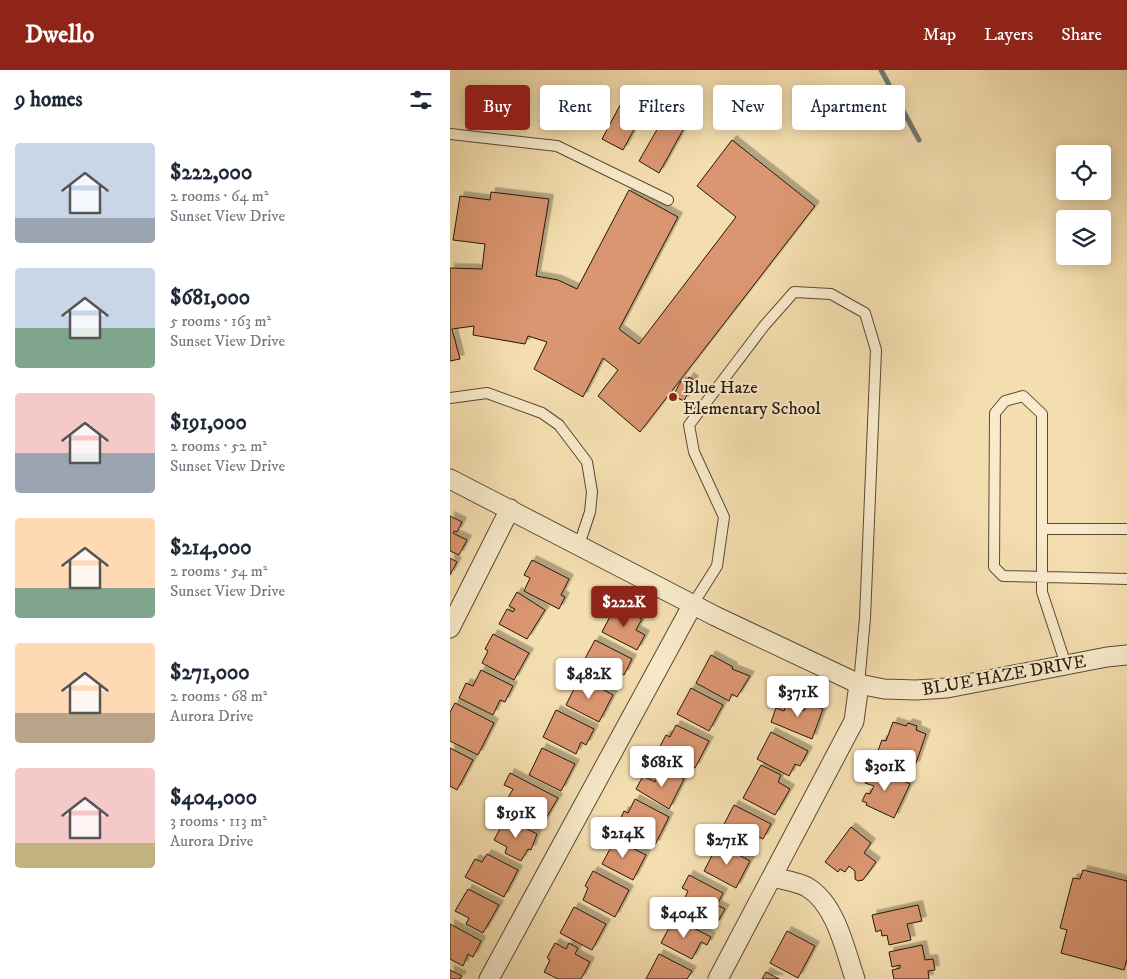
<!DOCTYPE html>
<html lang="en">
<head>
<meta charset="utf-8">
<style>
  body { margin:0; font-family:"IM FELL DW Pica",serif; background:#f2f2f3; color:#1f2937; height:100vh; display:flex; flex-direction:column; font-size:19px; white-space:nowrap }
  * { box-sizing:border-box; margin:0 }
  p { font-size:16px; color:#747a83 }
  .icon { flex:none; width:28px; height:28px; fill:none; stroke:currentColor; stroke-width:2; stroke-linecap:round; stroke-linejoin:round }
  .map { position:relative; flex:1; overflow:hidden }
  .drawer { display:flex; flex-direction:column; background:#fff; width:450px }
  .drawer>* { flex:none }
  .hud { position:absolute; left:15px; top:15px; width:475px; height:45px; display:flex; gap:10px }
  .tools { position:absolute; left:606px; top:75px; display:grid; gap:10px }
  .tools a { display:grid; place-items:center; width:55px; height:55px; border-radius:5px; background:#fff; box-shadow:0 2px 12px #0003; font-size:25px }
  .price { position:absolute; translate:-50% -42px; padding:0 11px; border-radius:5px; background:#fff; color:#222; font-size:16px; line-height:32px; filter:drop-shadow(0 1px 2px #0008) }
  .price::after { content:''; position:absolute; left:50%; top:30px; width:15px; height:11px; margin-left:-8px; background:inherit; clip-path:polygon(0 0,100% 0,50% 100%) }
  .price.active { background:#8f2418; color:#fff }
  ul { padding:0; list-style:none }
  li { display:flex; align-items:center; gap:15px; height:125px; padding:0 15px }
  li span { display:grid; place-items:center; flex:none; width:140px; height:100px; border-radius:5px; color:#555 }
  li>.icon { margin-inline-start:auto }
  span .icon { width:60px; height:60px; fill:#fffc; stroke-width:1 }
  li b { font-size:21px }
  h2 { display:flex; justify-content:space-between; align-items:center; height:60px; padding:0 15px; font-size:21px }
  .pill { padding:0 18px; border-radius:5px; background:#fff; box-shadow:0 2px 12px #0003; font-size:18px; line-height:45px }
  .pill.active { background:#8f2418; color:#fff }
  header { display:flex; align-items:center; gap:30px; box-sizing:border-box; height:70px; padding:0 25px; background:#8f2418; color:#fff }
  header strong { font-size:24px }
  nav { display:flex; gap:28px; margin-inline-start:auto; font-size:18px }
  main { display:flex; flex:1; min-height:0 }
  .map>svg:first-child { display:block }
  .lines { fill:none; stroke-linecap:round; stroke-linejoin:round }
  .stream { stroke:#6f7972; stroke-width:5 }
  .building { fill:#da966f; stroke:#25170d; filter:url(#shadow) }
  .service-casing { stroke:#594936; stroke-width:12 }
  .minor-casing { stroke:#594936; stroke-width:21 }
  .service { stroke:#f8eacb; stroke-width:10 }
  .minor { stroke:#f8eacb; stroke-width:19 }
  .poi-dot { fill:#8f2418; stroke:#f8eacb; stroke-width:2 }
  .labels { text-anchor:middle; stroke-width:4; stroke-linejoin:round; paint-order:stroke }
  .poi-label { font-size:18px; fill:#25170d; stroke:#f8eacb; text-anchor:start }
  .street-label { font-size:18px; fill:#25170d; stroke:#f8eacb }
</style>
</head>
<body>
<header>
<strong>Dwello</strong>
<nav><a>Map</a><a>Layers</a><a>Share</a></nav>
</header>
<main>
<section class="drawer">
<h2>9 homes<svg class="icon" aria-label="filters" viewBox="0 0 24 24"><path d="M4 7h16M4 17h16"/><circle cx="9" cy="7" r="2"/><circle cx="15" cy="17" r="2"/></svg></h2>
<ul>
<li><span style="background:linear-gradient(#c9d6e8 75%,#9aa5b1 0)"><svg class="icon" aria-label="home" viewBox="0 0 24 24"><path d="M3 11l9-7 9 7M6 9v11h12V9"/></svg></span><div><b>$222,000</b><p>2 rooms · 64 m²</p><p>Sunset View Drive</p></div></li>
<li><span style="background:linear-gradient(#c9d6e8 60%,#7fa58c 0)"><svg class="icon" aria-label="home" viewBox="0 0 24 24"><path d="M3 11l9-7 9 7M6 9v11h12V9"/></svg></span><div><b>$681,000</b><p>5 rooms · 163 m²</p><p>Sunset View Drive</p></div></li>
<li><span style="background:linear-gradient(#f6c9c9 60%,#9aa5b1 0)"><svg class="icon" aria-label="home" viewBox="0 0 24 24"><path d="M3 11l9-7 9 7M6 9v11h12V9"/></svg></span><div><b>$191,000</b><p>2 rooms · 52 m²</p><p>Sunset View Drive</p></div></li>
<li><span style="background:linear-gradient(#ffd9b3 70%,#7fa58c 0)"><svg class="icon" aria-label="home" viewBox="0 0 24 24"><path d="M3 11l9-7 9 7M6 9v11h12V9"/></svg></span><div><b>$214,000</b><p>2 rooms · 54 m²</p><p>Sunset View Drive</p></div></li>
<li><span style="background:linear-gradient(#ffd9b3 70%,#b9a48a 0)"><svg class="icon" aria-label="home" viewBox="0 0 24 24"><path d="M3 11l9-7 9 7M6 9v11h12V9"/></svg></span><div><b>$271,000</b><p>2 rooms · 68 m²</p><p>Aurora Drive</p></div></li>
<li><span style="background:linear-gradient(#f6c9c9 75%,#c2b280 0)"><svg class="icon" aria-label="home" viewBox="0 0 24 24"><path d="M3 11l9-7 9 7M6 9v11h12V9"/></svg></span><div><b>$404,000</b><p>3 rooms · 113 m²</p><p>Aurora Drive</p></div></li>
</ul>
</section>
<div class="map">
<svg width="677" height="909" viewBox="0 0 677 909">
  <defs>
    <filter id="shadow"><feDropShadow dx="4.5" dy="-4.5" stdDeviation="0" flood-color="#0004"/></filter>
  </defs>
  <rect width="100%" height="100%" fill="#f4deaf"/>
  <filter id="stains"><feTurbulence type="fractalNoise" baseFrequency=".004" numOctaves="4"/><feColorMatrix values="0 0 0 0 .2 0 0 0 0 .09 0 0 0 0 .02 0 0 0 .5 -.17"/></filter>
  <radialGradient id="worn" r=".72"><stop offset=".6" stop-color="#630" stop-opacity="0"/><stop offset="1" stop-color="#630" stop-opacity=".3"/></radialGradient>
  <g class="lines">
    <path class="stream" d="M 431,0 L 469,70"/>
  </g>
  <g class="building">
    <path d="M 175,26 L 196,37 L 173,80 L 152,69 Z"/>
    <path d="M 213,49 L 233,60 L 209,103 L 189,91 Z"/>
    <path d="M 282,70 L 365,136 L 190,362 L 148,326 L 168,300 L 153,288 L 133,327 L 84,299 L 97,272 L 78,266 L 75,274 L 23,265 L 24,256 L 2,259 L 10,289 L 0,291 L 0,198 L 32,199 L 35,174 L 3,170 L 10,126 L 40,130 L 41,122 L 99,129 L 86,206 L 108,210 L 127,219 L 179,120 L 228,147 L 169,259 L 189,274 L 286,147 L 247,116 Z"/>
    <path d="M 239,307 L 244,310 L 234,331 L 223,326 L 231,311 L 236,313 Z"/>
    <path d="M 0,446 L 12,452 L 7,462 L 4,461 L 3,463 L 17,470 L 9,485 L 0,481 Z"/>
    <path d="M 0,488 L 7,492 L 0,505 Z"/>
    <path d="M 82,490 L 119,509 L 111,525 L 115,527 L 109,539 L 74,521 L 80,508 L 74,505 Z"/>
    <path d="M 67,522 L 95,540 L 77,569 L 49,554 L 57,539 L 63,542 L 65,539 L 59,536 Z"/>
    <path d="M 166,535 L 192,549 L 186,560 L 195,565 L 187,580 L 152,562 Z"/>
    <path d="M 43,564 L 79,583 L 64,610 L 32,593 L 38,581 L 35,579 Z"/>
    <path d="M 145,570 L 182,589 L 174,605 L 169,602 L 164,614 L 131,596 Z"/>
    <path d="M 261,585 L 283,597 L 282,599 L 300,606 L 287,627 L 282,624 L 279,631 L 246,613 Z"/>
    <path d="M 31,600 L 63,616 L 55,632 L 50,630 L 43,645 L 9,628 L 16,613 L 23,616 Z"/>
    <path d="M 130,607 L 163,625 L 149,652 L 116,635 Z"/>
    <path d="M 241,618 L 273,635 L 259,661 L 227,644 Z"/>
    <path d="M 339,627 L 352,631 L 350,639 L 354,641 L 357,633 L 373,639 L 362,669 L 321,652 L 326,638 L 334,641 Z"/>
    <path d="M 5,633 L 44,653 L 28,685 L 0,671 L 0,642 Z"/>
    <path d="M 106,640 L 144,659 L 136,675 L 131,672 L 126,684 L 93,667 Z"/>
    <path d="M 443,652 L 456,656 L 458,653 L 467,656 L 466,660 L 476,664 L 465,696 L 451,691 L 452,687 L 445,685 L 441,697 L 424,691 L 432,670 L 436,671 Z"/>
    <path d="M 226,655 L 259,671 L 245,698 L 208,680 L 216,665 L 220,667 Z"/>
    <path d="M 321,662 L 358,681 L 350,696 L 345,694 L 339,706 L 307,689 Z"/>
    <path d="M 0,678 L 23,690 L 7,720 L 0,716 Z"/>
    <path d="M 92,678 L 125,694 L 111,721 L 79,705 Z"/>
    <path d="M 311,695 L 331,705 L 328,712 L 340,719 L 325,745 L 293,728 Z"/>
    <path d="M 422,697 L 460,714 L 444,748 L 416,735 L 417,733 L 412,731 L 416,723 L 420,724 L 424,716 L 415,713 Z"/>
    <path d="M 212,698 L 234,709 L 219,739 L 186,719 L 193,706 L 205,712 Z"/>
    <path d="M 60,703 L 108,728 L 92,755 L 54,735 L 63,719 L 54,715 Z"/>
    <path d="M 185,729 L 219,747 L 205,775 L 167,756 L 174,741 L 178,743 Z"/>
    <path d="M 284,735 L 321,754 L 313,769 L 309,767 L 302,779 L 270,762 Z"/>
    <path d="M 56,748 L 87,764 L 81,780 L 78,779 L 71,791 L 55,783 L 57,777 L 44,770 Z"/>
    <path d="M 401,757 L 421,773 L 414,783 L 426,792 L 413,810 L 408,811 L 405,809 L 405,801 L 399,796 L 395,802 L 390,799 L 388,802 L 375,792 Z"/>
    <path d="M 160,767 L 196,785 L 183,810 L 152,794 L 161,777 L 156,774 Z"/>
    <path d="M 268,774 L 300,791 L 286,818 L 254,801 Z"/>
    <path d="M 37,784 L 68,800 L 54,827 L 15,807 L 25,789 L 32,792 Z"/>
    <path d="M 633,800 L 677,811 L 677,889 L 674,900 L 611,883 L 617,860 L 610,858 L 623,808 L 630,809 Z"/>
    <path d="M 143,801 L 179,820 L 165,847 L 133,830 L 138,818 L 135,816 Z"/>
    <path d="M 239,805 L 273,823 L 267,835 L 275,839 L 266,855 L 231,836 L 238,821 L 232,818 Z"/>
    <path d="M 18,819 L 49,835 L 33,863 L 16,854 L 19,848 L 5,841 Z"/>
    <path d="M 468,835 L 472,851 L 457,854 L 461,870 L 439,875 L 437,865 L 432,866 L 431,860 L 426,862 L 422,845 Z"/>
    <path d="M 124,837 L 156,854 L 142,880 L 110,863 Z"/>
    <path d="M 224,848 L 261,867 L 257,875 L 251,872 L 242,889 L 211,873 Z"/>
    <path d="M 0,854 L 31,871 L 23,887 L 18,884 L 13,896 L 0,889 Z"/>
    <path d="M 337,861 L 365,876 L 348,908 L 320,893 Z"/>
    <path d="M 105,873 L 116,879 L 119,873 L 128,878 L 125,884 L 140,892 L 131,909 L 108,909 L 94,902 L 100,890 L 97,888 Z"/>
    <path d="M 472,875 L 475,890 L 483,889 L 485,900 L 478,901 L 479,909 L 444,909 L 442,900 L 450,898 L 450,895 L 442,897 L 439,882 Z"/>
    <path d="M 209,884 L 242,901 L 237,909 L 196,909 Z"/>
    <path d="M 0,900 L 12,906 L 10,909 L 0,909 Z"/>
    <path d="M 316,902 L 329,909 L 312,909 Z"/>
  </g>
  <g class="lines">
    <defs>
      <g id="service">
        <path d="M 0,64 L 107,76 L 218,130"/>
        <path d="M 0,328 L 37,323 L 92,343 L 109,355 L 137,392 L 142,422 L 140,442 L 129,475"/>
        <path d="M 592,459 L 677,459"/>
        <path d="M 243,534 L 267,496 L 274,447 L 244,382 L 239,355 L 314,256 L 344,222 L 381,224 L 415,243 L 426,280 L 415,548 L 409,614"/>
        <path d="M 616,595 L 592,522 L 592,344 L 573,326 L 555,331 L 545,343 L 544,497 L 553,506 L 677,509"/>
      </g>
      <g id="minor">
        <path d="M 0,409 L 265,546 L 409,614 L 434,619 L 466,620 L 497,618 L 657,587 L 677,585"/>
        <path d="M 0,558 L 60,439"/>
        <path d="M 323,807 C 334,810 348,812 357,817 C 386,834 395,880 405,909"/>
        <path d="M 39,909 L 243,534"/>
        <path d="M 268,909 L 404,651 L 409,614"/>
      </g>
    </defs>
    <use href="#service" class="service-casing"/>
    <use href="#minor" class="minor-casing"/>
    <use href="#service" class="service"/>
    <use href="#minor" class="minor"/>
  </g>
  <circle class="poi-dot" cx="223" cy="327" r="5"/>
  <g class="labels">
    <g class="poi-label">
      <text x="233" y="323">Blue Haze<tspan x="233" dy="21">Elementary School</tspan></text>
    </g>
    <g class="street-label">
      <text transform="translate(554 605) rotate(-10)" y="6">BLUE HAZE DRIVE</text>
    </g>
  </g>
  <rect width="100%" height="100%" filter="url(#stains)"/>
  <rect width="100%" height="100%" fill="url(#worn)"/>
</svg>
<div class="tools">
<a><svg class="icon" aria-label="locate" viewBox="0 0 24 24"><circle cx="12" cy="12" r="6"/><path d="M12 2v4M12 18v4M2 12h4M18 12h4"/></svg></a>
<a><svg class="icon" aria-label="layers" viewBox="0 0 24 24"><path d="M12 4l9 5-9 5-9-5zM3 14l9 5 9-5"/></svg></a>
</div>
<b class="price active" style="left:174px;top:558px">$222K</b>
<b class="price" style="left:139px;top:630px">$482K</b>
<b class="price" style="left:348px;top:648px">$371K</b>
<b class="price" style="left:212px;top:718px">$681K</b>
<b class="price" style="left:435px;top:722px">$301K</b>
<b class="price" style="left:66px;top:769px">$191K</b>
<b class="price" style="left:173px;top:789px">$214K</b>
<b class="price" style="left:277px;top:796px">$271K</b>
<b class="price" style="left:234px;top:869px">$404K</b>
<div class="hud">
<a class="pill active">Buy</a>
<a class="pill">Rent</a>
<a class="pill">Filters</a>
<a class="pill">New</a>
<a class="pill">Apartment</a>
</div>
</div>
</main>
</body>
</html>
